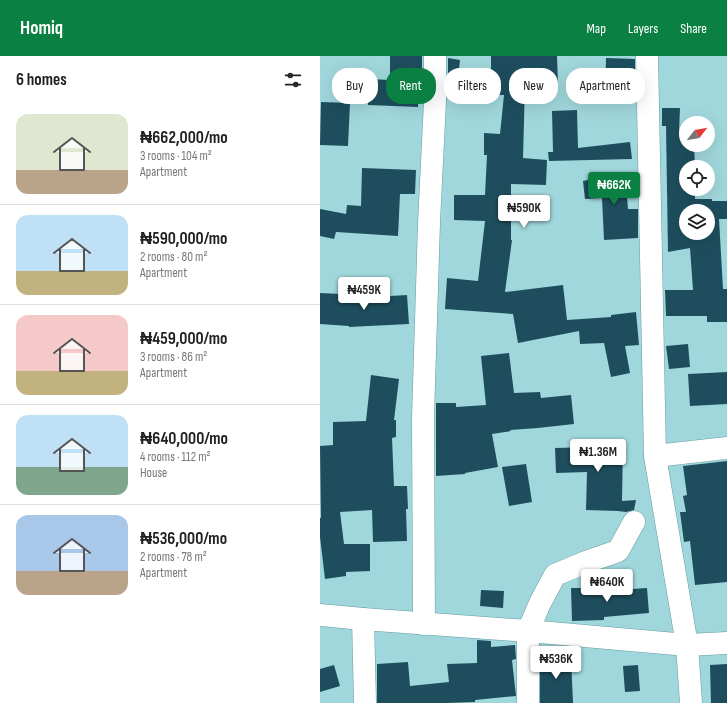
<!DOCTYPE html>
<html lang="en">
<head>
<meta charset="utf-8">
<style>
  body { margin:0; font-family:"Sofia Sans Condensed",sans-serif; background:#f6f6f6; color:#222; height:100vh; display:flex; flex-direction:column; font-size:15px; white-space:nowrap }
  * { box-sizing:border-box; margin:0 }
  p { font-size:13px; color:#767676 }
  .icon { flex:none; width:22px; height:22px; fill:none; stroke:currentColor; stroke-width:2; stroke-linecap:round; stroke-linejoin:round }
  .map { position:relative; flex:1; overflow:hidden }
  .panel { display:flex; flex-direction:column; background:#fff; width:320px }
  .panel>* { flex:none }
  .banner { position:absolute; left:12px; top:12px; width:335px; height:36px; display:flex; gap:8px }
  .needle { width:26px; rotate:59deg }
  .buttons { position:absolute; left:359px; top:60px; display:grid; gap:8px }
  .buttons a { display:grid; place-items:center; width:36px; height:36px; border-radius:50%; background:#fff; box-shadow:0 4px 16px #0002; font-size:20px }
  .price { position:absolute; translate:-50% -34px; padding:0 9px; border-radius:4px; background:#fff; color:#222; font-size:13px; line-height:26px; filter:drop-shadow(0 1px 2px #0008) }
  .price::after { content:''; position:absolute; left:50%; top:24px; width:12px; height:9px; margin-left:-6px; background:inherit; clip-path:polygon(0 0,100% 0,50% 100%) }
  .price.current { background:#0b8043; color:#fff }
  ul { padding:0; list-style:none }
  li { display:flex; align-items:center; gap:12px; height:100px; padding:0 16px }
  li+li { border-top:1px solid #e0e0e0 }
  li span { display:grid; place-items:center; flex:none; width:112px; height:80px; border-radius:12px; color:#555 }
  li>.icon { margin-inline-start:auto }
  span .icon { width:48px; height:48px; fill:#fffc; stroke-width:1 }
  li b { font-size:17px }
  h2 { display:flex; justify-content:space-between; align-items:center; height:48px; padding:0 16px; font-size:17px }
  .chip { padding:0 14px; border-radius:16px; background:#fff; box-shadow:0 4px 16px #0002; font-size:14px; line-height:36px }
  .chip.current { background:#0b8043; color:#fff }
  header { display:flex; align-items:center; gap:24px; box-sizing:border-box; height:56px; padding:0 20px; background:#0b8043; color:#fff }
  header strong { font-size:19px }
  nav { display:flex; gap:22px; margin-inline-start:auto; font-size:14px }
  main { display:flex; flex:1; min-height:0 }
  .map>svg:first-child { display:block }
  .building { fill:#1e4e5e; fill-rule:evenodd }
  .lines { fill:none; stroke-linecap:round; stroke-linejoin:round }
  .minor-casing { stroke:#669ca0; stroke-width:23 }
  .minor { stroke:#fff; stroke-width:22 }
</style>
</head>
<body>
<header>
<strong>Homiq</strong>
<nav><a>Map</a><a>Layers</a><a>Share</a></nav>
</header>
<main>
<section class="panel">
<h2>6 homes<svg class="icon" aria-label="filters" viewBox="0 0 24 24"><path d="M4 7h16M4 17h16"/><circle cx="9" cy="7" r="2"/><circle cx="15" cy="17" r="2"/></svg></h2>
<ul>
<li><span style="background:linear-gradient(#dfe7d0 70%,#b9a48a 0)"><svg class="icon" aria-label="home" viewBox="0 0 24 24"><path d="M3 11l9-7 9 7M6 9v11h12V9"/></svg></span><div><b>₦662,000/mo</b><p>3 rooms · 104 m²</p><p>Apartment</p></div></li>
<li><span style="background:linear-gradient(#bfe0f5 70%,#c2b280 0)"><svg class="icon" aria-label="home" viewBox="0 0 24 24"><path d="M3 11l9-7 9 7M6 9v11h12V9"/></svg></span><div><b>₦590,000/mo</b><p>2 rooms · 80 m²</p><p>Apartment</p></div></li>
<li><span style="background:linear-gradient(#f6c9c9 70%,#c2b280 0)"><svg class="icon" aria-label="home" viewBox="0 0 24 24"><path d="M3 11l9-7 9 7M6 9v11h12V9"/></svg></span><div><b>₦459,000/mo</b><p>3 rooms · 86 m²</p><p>Apartment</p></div></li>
<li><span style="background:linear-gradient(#bfe0f5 65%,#7fa58c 0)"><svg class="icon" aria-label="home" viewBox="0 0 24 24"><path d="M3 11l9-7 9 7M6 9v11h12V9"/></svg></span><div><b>₦640,000/mo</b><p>4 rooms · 112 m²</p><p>House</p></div></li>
<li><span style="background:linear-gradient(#a9c7e8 70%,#b9a48a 0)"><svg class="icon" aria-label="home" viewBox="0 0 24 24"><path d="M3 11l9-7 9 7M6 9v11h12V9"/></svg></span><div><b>₦536,000/mo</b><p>2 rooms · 78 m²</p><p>Apartment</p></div></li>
</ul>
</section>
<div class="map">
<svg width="407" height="647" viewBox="0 0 407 647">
  <rect width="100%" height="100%" fill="#a0d7dc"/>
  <g class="building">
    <path d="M 70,0 L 102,0 L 102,47 L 98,47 L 98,51 L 48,49 L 48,23 L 70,24 Z"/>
    <path d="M 171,0 L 237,0 L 238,28 L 205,28 L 203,102 L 227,104 L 226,129 L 191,128 L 191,184 L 192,184 L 185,236 L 243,229 L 247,264 L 291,261 L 291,259 L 316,256 L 319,289 L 305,290 L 310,317 L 291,321 L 284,287 L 260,288 L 259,275 L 198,287 L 193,258 L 125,253 L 127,222 L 158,225 L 165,165 L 134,164 L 134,139 L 165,139 L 167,99 L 164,99 L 164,77 L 180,78 L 184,39 L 174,39 L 174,35 L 171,35 Z"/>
    <path d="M 128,2 L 140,4 L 138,22 L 128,20 Z"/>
    <path d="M 286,2 L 315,3 L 315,42 L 285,42 Z"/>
    <path d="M 1,46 L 30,47 L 28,90 L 0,89 Z"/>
    <path d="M 342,52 L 360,52 L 359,77 L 366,77 L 366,89 L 374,89 L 375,111 L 366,111 L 366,133 L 375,133 L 375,143 L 392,143 L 392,145 L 407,145 L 407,163 L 399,163 L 403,233 L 407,233 L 407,266 L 387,266 L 387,260 L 346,260 L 345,234 L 373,234 L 370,192 L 348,196 L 346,70 L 342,70 ZM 366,155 L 388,155 L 388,177 L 366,177 Z"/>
    <path d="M 257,54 L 258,92 L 310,86 L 312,103 L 229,105 L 228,96 L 233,96 L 232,55 Z"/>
    <path d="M 42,112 L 96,114 L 95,138 L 80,138 L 78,180 L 16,176 L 14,183 L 0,180 L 0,153 L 26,158 L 27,149 L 41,150 Z"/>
    <path d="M 305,116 L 308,153 L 318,153 L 318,182 L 284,184 L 282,142 L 265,143 L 263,125 Z"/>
    <path d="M 0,237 L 21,238 L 20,243 L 87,239 L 89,268 L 29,271 L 29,270 L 0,268 Z"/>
    <path d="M 368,288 L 370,311 L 349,313 L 346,290 Z"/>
    <path d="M 189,297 L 194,337 L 220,336 L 221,342 L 251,339 L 254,368 L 218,372 L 190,374 L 191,375 L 172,378 L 178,411 L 145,417 L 145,418 L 116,420 L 116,347 L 136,347 L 136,351 L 166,349 L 161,300 Z"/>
    <path d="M 407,316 L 407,348 L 370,350 L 368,318 Z"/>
    <path d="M 51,319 L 79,323 L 74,364 L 76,364 L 76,381 L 72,382 L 74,430 L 87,430 L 88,453 L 86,453 L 87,485 L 53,486 L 52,454 L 20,456 L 24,488 L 50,488 L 50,515 L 26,516 L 26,520 L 5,523 L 0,481 L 0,462 L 1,462 L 0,390 L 13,389 L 13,366 L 46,365 Z"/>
    <path d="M 273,384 L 303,384 L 302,445 L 316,444 L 314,454 L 306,456 L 298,455 L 266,454 L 267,416 L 236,417 L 235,392 L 273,391 Z"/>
    <path d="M 407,405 L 407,526 L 375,529 L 370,485 L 364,486 L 360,456 L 366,456 L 363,440 L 367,439 L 363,410 Z"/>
    <path d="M 206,408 L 212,446 L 189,450 L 182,411 Z"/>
    <path d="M 251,532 L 283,532 L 283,535 L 327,532 L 329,557 L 284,561 L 284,564 L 252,565 Z"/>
    <path d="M 161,534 L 184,535 L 183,552 L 160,550 Z"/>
    <path d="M 157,584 L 171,585 L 171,591 L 195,589 L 196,603 L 192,604 L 196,640 L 155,644 L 155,646 L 126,647 L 57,647 L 57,608 L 88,606 L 90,630 L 129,626 L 127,608 L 157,607 Z"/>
    <path d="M 251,601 L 253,647 L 220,647 L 220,602 Z"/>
    <path d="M 407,608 L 407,647 L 391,647 L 390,609 Z"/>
    <path d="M 14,609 L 20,630 L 0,636 L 0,613 Z"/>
    <path d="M 318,609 L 320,635 L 305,636 L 303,610 Z"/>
  </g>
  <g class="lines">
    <defs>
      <g id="minor">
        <path d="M 327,0 L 335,400 L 367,589 L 371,647"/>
        <path d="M 335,400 L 407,392"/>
        <path d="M 0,559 L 43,563 L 208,575 L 367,589 L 407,587"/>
        <path d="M 43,563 L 45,647"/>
        <path d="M 104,568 L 103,361 L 109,167 L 115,45 L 115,0"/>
        <path d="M 208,647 L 208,575 L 220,547 L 235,519 L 266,506 L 298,495 L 314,466"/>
      </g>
    </defs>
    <use href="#minor" class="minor-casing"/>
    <use href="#minor" class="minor"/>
  </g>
</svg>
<div class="buttons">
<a><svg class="needle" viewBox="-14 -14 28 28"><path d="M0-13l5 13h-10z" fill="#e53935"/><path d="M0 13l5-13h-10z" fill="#767676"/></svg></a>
<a><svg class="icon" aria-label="locate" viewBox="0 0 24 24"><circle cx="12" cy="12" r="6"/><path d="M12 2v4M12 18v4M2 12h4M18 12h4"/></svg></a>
<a><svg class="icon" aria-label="layers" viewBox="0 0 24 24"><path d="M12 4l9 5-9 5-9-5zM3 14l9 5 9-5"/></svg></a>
</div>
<b class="price current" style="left:294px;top:150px">₦662K</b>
<b class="price" style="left:204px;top:173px">₦590K</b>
<b class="price" style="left:44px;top:255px">₦459K</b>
<b class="price" style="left:278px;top:417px">₦1.36M</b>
<b class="price" style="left:287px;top:547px">₦640K</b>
<b class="price" style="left:236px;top:624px">₦536K</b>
<div class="banner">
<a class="chip">Buy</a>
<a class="chip current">Rent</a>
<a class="chip">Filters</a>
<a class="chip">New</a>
<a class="chip">Apartment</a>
</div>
</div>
</main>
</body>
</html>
